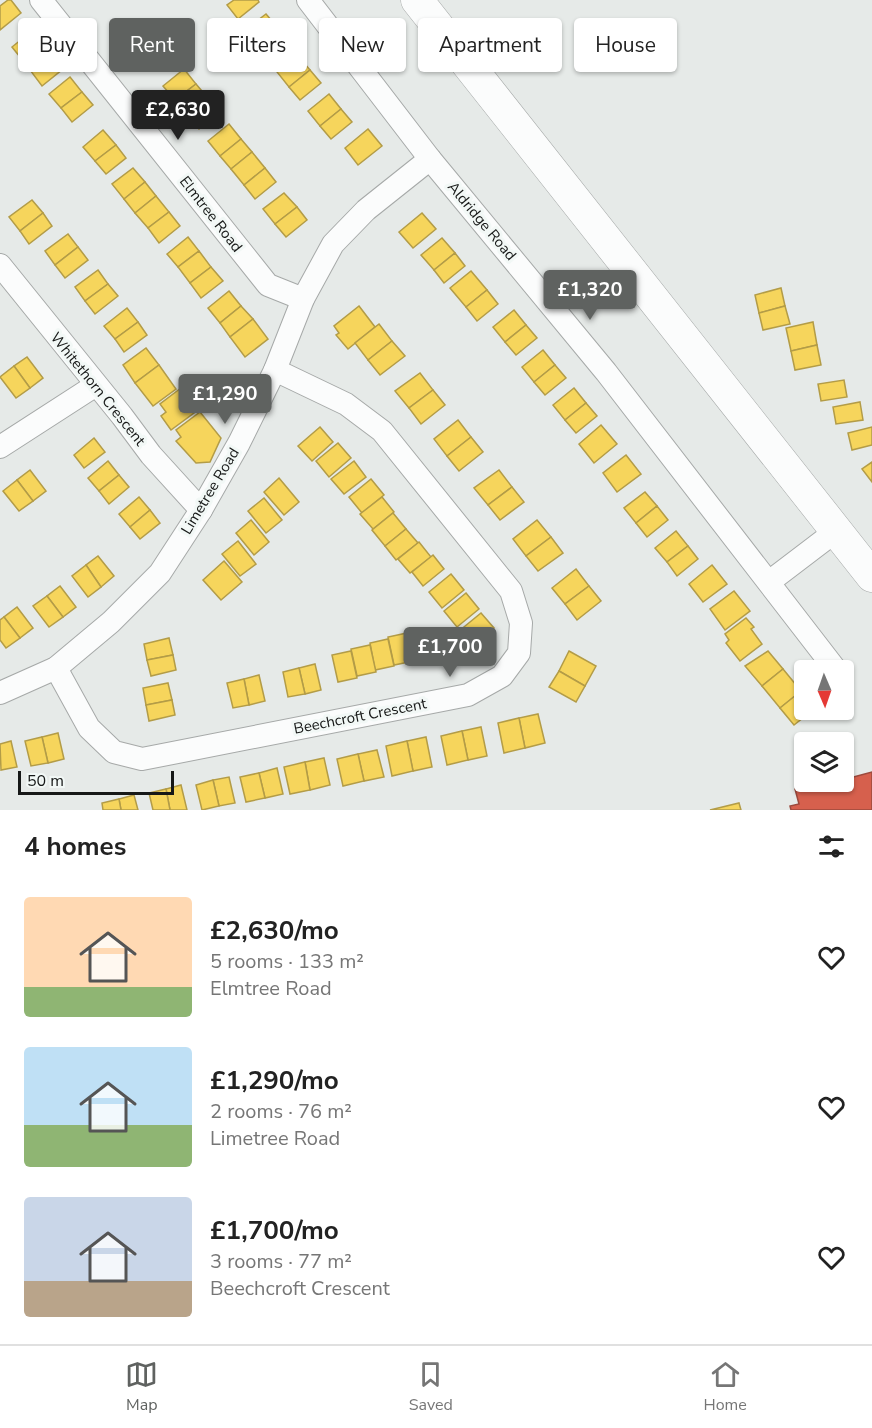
<!DOCTYPE html>
<html lang="en">
<head>
<meta charset="utf-8">
<style>
  body { margin:0; font-family:"Nunito Sans",sans-serif; background:#f2f2f2; color:#222; height:100vh; display:flex; flex-direction:column; font-size:22px; white-space:nowrap }
  * { box-sizing:border-box; margin:0 }
  p { font-size:20px; color:#767676 }
  .icon { flex:none; width:33px; height:33px; fill:none; stroke:currentColor; stroke-width:2; stroke-linecap:round; stroke-linejoin:round }
  .map { position:relative; height:810px; overflow:hidden }
  .panel { display:flex; flex-direction:column; background:#fff; flex:1 }
  .panel>* { flex:none }
  .guide { position:absolute; left:18px; top:18px; width:837px; height:54px; display:flex; gap:12px }
  .needle { width:39px; rotate:178deg }
  .fabs { position:absolute; left:794px; top:660px; display:grid; gap:12px }
  .fabs a { display:grid; place-items:center; width:60px; height:60px; border-radius:6px; background:#fff; box-shadow:0 2px 4px #0004; font-size:30px }
  .scale { position:absolute; left:18px; bottom:15px; width:156px; box-sizing:border-box; padding-left:6px; border:3px solid #161817; border-top:0; font-size:16px; line-height:21px; white-space:nowrap; color:#161817; -webkit-text-stroke:4px #f2f8f6; paint-order:stroke }
  .price { position:absolute; translate:-50% -51px; padding:0 14px; border-radius:6px; background:#5f6260; color:#fff; font-size:20px; line-height:39px; filter:drop-shadow(0 2px 3px #0008) }
  .price::after { content:''; position:absolute; left:50%; top:36px; width:18px; height:14px; margin-left:-9px; background:inherit; clip-path:polygon(0 0,100% 0,50% 100%) }
  .price.active { background:#222; color:#fff }
  ul { padding:0; list-style:none }
  li { display:flex; align-items:center; gap:18px; height:150px; padding:0 24px }
  li span { display:grid; place-items:center; flex:none; width:168px; height:120px; border-radius:6px; color:#555 }
  li>.icon { margin-inline-start:auto }
  span .icon { width:72px; height:72px; fill:#fffc; stroke-width:1 }
  li b { font-size:26px }
  h2 { display:flex; justify-content:space-between; align-items:center; height:72px; padding:0 24px; font-size:26px }
  .pill { padding:0 21px; border-radius:6px; background:#fff; box-shadow:0 2px 4px #0004; font-size:21px; line-height:54px }
  .pill.active { background:#5f6260; color:#fff }
  .tabs { display:flex; justify-content:space-around; align-items:center; height:84px; border-top:2px solid #e0e0e0; background:#fff; font-size:16px; color:#767676 }
  .tabs a { display:grid; justify-items:center; gap:3px }
  .tabs .active { color:#5f6260 }
  .map>svg:first-child { display:block }
  .homes { fill:#f6d55c; stroke:#b39c47; stroke-width:1.5 }
  .shops { fill:#d6604d; stroke:#9c4a3d; stroke-width:1.5 }
  .lines { fill:none; stroke-linecap:round; stroke-linejoin:round }
  .street-casing { stroke:#a6a9a8; stroke-width:24 }
  .secondary-casing { stroke:#a6a9a8; stroke-width:33 }
  .street { stroke:#fbfcfc; stroke-width:22 }
  .secondary { stroke:#fbfcfc; stroke-width:32 }
  .labels { text-anchor:middle; stroke-width:6; stroke-linejoin:round; paint-order:stroke }
  .street-label { font-size:15px; fill:#161817; stroke:#f2f8f6 }
</style>
</head>
<body>
<div class="map">
<svg width="872" height="810" viewBox="0 0 872 810">
  <rect width="100%" height="100%" fill="#e6eae8"/>
  <g class="homes">
    <path d="M 8,0 L 11,0 L 21,13 L 0,30 L 0,6 Z"/>
    <path d="M 234,0 L 258,0 L 259,2 L 238,19 L 227,5 Z"/>
    <path d="M 266,14 L 278,28 L 257,45 L 245,30 Z"/>
    <path d="M 141,23 L 154,38 L 133,55 L 120,40 Z"/>
    <path d="M 278,28 L 288,41 L 268,58 L 257,45 Z"/>
    <path d="M 33,30 L 45,45 L 24,62 L 12,47 Z"/>
    <path d="M 154,38 L 164,51 L 143,68 L 133,55 Z"/>
    <path d="M 45,45 L 63,69 L 42,86 L 24,62 Z"/>
    <path d="M 298,56 L 310,70 L 289,87 L 277,72 Z"/>
    <path d="M 184,69 L 196,84 L 175,100 L 163,86 Z"/>
    <path d="M 310,70 L 321,83 L 300,100 L 289,87 Z"/>
    <path d="M 70,77 L 82,92 L 61,108 L 49,94 Z"/>
    <path d="M 196,84 L 207,97 L 186,114 L 175,100 Z"/>
    <path d="M 82,92 L 93,105 L 72,122 L 61,108 Z"/>
    <path d="M 329,94 L 341,109 L 320,126 L 308,111 Z"/>
    <path d="M 207,97 L 220,112 L 199,129 L 186,114 Z"/>
    <path d="M 341,109 L 352,122 L 331,139 L 320,126 Z"/>
    <path d="M 229,124 L 241,139 L 220,156 L 208,141 Z"/>
    <path d="M 368,129 L 382,146 L 358,165 L 345,148 Z"/>
    <path d="M 103,130 L 116,145 L 95,161 L 83,147 Z"/>
    <path d="M 241,139 L 252,152 L 231,169 L 220,156 Z"/>
    <path d="M 116,145 L 126,158 L 106,174 L 95,161 Z"/>
    <path d="M 252,152 L 265,168 L 244,185 L 231,169 Z"/>
    <path d="M 133,168 L 145,182 L 124,199 L 112,184 Z"/>
    <path d="M 265,168 L 276,182 L 255,199 L 244,185 Z"/>
    <path d="M 145,182 L 156,196 L 135,213 L 124,199 Z"/>
    <path d="M 284,193 L 297,207 L 275,224 L 263,209 Z"/>
    <path d="M 156,196 L 169,212 L 148,228 L 135,213 Z"/>
    <path d="M 32,200 L 43,213 L 20,231 L 9,217 Z"/>
    <path d="M 297,207 L 307,220 L 286,237 L 275,224 Z"/>
    <path d="M 169,212 L 180,226 L 159,243 L 148,228 Z"/>
    <path d="M 43,213 L 52,226 L 29,244 L 20,231 Z"/>
    <path d="M 422,213 L 436,229 L 413,248 L 399,232 Z"/>
    <path d="M 68,234 L 78,247 L 55,265 L 45,251 Z"/>
    <path d="M 188,237 L 199,251 L 178,267 L 167,254 Z"/>
    <path d="M 442,238 L 455,253 L 434,270 L 421,255 Z"/>
    <path d="M 78,247 L 88,260 L 65,278 L 55,265 Z"/>
    <path d="M 199,251 L 211,267 L 190,283 L 178,267 Z"/>
    <path d="M 455,253 L 465,266 L 444,283 L 434,270 Z"/>
    <path d="M 211,267 L 223,281 L 201,298 L 190,283 Z"/>
    <path d="M 98,270 L 108,284 L 85,301 L 75,287 Z"/>
    <path d="M 471,271 L 487,290 L 466,307 L 450,288 Z"/>
    <path d="M 108,284 L 118,296 L 95,314 L 85,301 Z"/>
    <path d="M 781,288 L 785,306 L 759,313 L 755,295 Z"/>
    <path d="M 487,290 L 498,304 L 477,321 L 466,307 Z"/>
    <path d="M 229,291 L 241,306 L 220,323 L 208,308 Z"/>
    <path d="M 241,306 L 253,319 L 230,337 L 220,323 Z"/>
    <path d="M 359,306 L 375,327 L 348,349 L 336,335 L 339,333 L 334,326 Z"/>
    <path d="M 785,306 L 790,324 L 763,330 L 759,313 Z"/>
    <path d="M 127,308 L 138,322 L 115,339 L 104,326 Z"/>
    <path d="M 514,310 L 526,325 L 505,342 L 493,327 Z"/>
    <path d="M 253,319 L 268,339 L 245,357 L 230,337 Z"/>
    <path d="M 138,322 L 147,335 L 124,352 L 115,339 Z"/>
    <path d="M 813,322 L 817,345 L 791,351 L 786,328 Z"/>
    <path d="M 379,324 L 392,341 L 368,360 L 355,343 Z"/>
    <path d="M 526,325 L 537,338 L 516,355 L 505,342 Z"/>
    <path d="M 392,341 L 405,356 L 380,375 L 368,360 Z"/>
    <path d="M 817,345 L 821,365 L 795,370 L 791,351 Z"/>
    <path d="M 146,348 L 159,365 L 135,383 L 123,365 Z"/>
    <path d="M 543,350 L 555,365 L 534,382 L 522,367 Z"/>
    <path d="M 27,357 L 43,378 L 30,388 L 14,366 Z"/>
    <path d="M 159,365 L 176,389 L 153,406 L 135,383 Z"/>
    <path d="M 555,365 L 566,378 L 545,395 L 534,382 Z"/>
    <path d="M 14,366 L 30,388 L 16,398 L 0,377 Z"/>
    <path d="M 420,373 L 433,390 L 409,408 L 395,391 Z"/>
    <path d="M 844,380 L 847,397 L 821,401 L 818,384 Z"/>
    <path d="M 181,388 L 198,410 L 171,430 L 161,416 L 166,412 L 160,404 Z"/>
    <path d="M 574,388 L 586,403 L 565,420 L 553,405 Z"/>
    <path d="M 433,390 L 445,405 L 421,424 L 409,408 Z"/>
    <path d="M 860,402 L 863,420 L 836,424 L 833,407 Z"/>
    <path d="M 586,403 L 597,416 L 576,433 L 565,420 Z"/>
    <path d="M 200,412 L 221,438 L 210,462 L 196,463 L 176,441 L 181,437 L 176,430 Z"/>
    <path d="M 458,420 L 471,437 L 447,456 L 434,439 Z"/>
    <path d="M 601,425 L 617,444 L 594,463 L 579,444 Z"/>
    <path d="M 320,427 L 333,442 L 312,461 L 298,446 Z"/>
    <path d="M 872,427 L 872,445 L 852,450 L 848,433 Z"/>
    <path d="M 471,437 L 483,452 L 459,471 L 447,456 Z"/>
    <path d="M 94,438 L 105,452 L 84,468 L 74,455 Z"/>
    <path d="M 338,443 L 351,458 L 329,477 L 316,461 Z"/>
    <path d="M 626,455 L 641,474 L 617,492 L 603,473 Z"/>
    <path d="M 108,461 L 119,475 L 99,491 L 88,478 Z"/>
    <path d="M 354,461 L 366,477 L 344,494 L 331,479 Z"/>
    <path d="M 872,462 L 872,482 L 862,469 Z"/>
    <path d="M 30,470 L 46,491 L 33,501 L 17,480 Z"/>
    <path d="M 499,470 L 512,487 L 488,505 L 474,488 Z"/>
    <path d="M 119,475 L 129,487 L 109,504 L 99,491 Z"/>
    <path d="M 279,478 L 299,502 L 284,515 L 264,492 Z"/>
    <path d="M 371,479 L 384,495 L 362,513 L 349,497 Z"/>
    <path d="M 17,480 L 33,501 L 19,511 L 3,491 Z"/>
    <path d="M 512,487 L 524,502 L 500,520 L 488,505 Z"/>
    <path d="M 645,492 L 657,506 L 636,523 L 624,508 Z"/>
    <path d="M 139,497 L 150,510 L 130,527 L 119,514 Z"/>
    <path d="M 382,497 L 394,512 L 373,529 L 360,514 Z"/>
    <path d="M 264,498 L 282,520 L 266,533 L 248,511 Z"/>
    <path d="M 657,506 L 668,520 L 647,537 L 636,523 Z"/>
    <path d="M 150,510 L 160,523 L 140,539 L 130,527 Z"/>
    <path d="M 393,513 L 406,529 L 385,546 L 372,530 Z"/>
    <path d="M 251,520 L 269,542 L 254,555 L 236,533 Z"/>
    <path d="M 537,520 L 551,537 L 526,556 L 513,539 Z"/>
    <path d="M 406,529 L 418,543 L 396,560 L 385,546 Z"/>
    <path d="M 676,531 L 688,546 L 667,562 L 655,548 Z"/>
    <path d="M 551,537 L 563,553 L 538,571 L 526,556 Z"/>
    <path d="M 238,541 L 256,564 L 240,576 L 222,554 Z"/>
    <path d="M 419,542 L 431,557 L 410,573 L 398,559 Z"/>
    <path d="M 688,546 L 698,559 L 677,576 L 667,562 Z"/>
    <path d="M 433,555 L 444,569 L 423,586 L 412,572 Z"/>
    <path d="M 98,556 L 114,576 L 101,587 L 86,565 Z"/>
    <path d="M 224,561 L 242,582 L 221,600 L 203,580 Z"/>
    <path d="M 86,565 L 101,587 L 88,597 L 72,576 Z"/>
    <path d="M 712,565 L 727,584 L 703,602 L 689,584 Z"/>
    <path d="M 576,569 L 589,586 L 565,604 L 552,588 Z"/>
    <path d="M 451,574 L 464,590 L 442,608 L 429,592 Z"/>
    <path d="M 60,586 L 76,607 L 63,617 L 47,596 Z"/>
    <path d="M 589,586 L 601,601 L 577,620 L 565,604 Z"/>
    <path d="M 734,591 L 750,611 L 725,630 L 710,609 Z"/>
    <path d="M 466,593 L 479,609 L 457,627 L 444,611 Z"/>
    <path d="M 47,596 L 63,617 L 49,627 L 33,606 Z"/>
    <path d="M 17,607 L 33,628 L 20,638 L 4,617 Z"/>
    <path d="M 481,613 L 494,628 L 472,646 L 459,631 Z"/>
    <path d="M 4,617 L 20,638 L 6,648 L 0,640 L 0,620 Z"/>
    <path d="M 746,618 L 754,627 L 751,629 L 762,644 L 740,661 L 726,643 L 729,640 L 725,634 Z"/>
    <path d="M 407,633 L 414,661 L 394,665 L 388,637 Z"/>
    <path d="M 169,638 L 173,655 L 147,660 L 144,644 Z"/>
    <path d="M 388,639 L 394,666 L 375,670 L 370,643 Z"/>
    <path d="M 370,645 L 376,672 L 357,676 L 351,649 Z"/>
    <path d="M 351,651 L 357,678 L 338,682 L 332,655 Z"/>
    <path d="M 569,651 L 596,666 L 585,686 L 559,671 Z"/>
    <path d="M 768,651 L 783,669 L 762,686 L 745,666 Z"/>
    <path d="M 173,655 L 176,670 L 151,676 L 147,660 Z"/>
    <path d="M 315,664 L 321,690 L 305,694 L 299,668 Z"/>
    <path d="M 299,668 L 305,694 L 288,697 L 283,672 Z"/>
    <path d="M 783,669 L 801,691 L 780,708 L 762,686 Z"/>
    <path d="M 559,671 L 585,686 L 576,702 L 549,687 Z"/>
    <path d="M 259,675 L 265,701 L 249,705 L 244,679 Z"/>
    <path d="M 244,679 L 249,705 L 233,708 L 227,683 Z"/>
    <path d="M 168,683 L 172,700 L 146,705 L 143,688 Z"/>
    <path d="M 801,691 L 804,695 L 804,710 L 813,710 L 794,725 L 780,708 Z"/>
    <path d="M 172,700 L 175,715 L 149,721 L 146,705 Z"/>
    <path d="M 538,714 L 545,743 L 525,748 L 519,718 Z"/>
    <path d="M 519,718 L 525,748 L 504,753 L 498,723 Z"/>
    <path d="M 481,727 L 487,756 L 468,760 L 462,731 Z"/>
    <path d="M 462,731 L 468,760 L 447,765 L 441,736 Z"/>
    <path d="M 58,733 L 64,759 L 48,763 L 42,737 Z"/>
    <path d="M 42,737 L 48,763 L 31,766 L 25,741 Z"/>
    <path d="M 426,737 L 432,767 L 413,771 L 407,741 Z"/>
    <path d="M 11,741 L 17,767 L 1,770 L 0,744 Z"/>
    <path d="M 407,741 L 413,771 L 392,776 L 386,746 Z"/>
    <path d="M 377,750 L 384,777 L 364,781 L 358,754 Z"/>
    <path d="M 358,754 L 364,781 L 343,786 L 337,759 Z"/>
    <path d="M 324,758 L 330,785 L 310,790 L 305,762 Z"/>
    <path d="M 305,762 L 310,790 L 290,794 L 284,767 Z"/>
    <path d="M 277,768 L 283,794 L 265,798 L 259,773 Z"/>
    <path d="M 259,773 L 265,798 L 246,802 L 240,777 Z"/>
    <path d="M 229,777 L 235,803 L 219,806 L 213,780 Z"/>
    <path d="M 213,780 L 219,806 L 202,810 L 196,785 Z"/>
    <path d="M 181,785 L 187,810 L 170,810 L 166,789 Z"/>
    <path d="M 166,789 L 170,810 L 153,810 L 149,793 Z"/>
    <path d="M 134,795 L 138,810 L 121,810 L 119,799 Z"/>
    <path d="M 119,799 L 121,810 L 103,810 L 102,803 Z"/>
    <path d="M 739,803 L 741,810 L 710,810 Z"/>
  </g>
  <path class="shops" d="M 843,766 L 846,779 L 872,772 L 872,810 L 791,810 L 790,806 L 799,804 L 795,789 L 817,784 L 817,782 L 843,782 Z"/>
  <g class="lines">
    <defs>
      <g id="street">
        <path d="M 41,0 L 268,285 L 303,299"/>
        <path d="M 308,0 L 430,159 L 606,372 L 836,670"/>
        <path d="M 0,265 L 122,416 L 151,455 L 201,510"/>
        <path d="M 0,447 L 96,385"/>
        <path d="M 769,582 L 836,531"/>
        <path d="M 56,668 L 89,728 L 114,752 L 142,759 L 468,695 L 502,676 L 519,653 L 521,623 L 511,591 L 382,431 L 346,404 L 275,370"/>
        <path d="M 0,693 L 56,668 L 111,622 L 160,573 L 201,510 L 239,443 L 275,370 L 303,299 L 333,244 L 366,210 L 430,159"/>
      </g>
      <path id="secondary" d="M 417,0 L 872,576"/>
    </defs>
    <use href="#street" class="street-casing"/>
    <use href="#secondary" class="secondary-casing"/>
    <use href="#street" class="street"/>
    <use href="#secondary" class="secondary"/>
  </g>
  <g class="labels">
    <g class="street-label">
      <text transform="translate(211 214) rotate(52)" y="5">Elmtree Road</text>
      <text transform="translate(482 221) rotate(50)" y="5">Aldridge Road</text>
      <text transform="translate(98 389) rotate(51)" y="5">Whitethorn Crescent</text>
      <text transform="translate(210 491) rotate(-59)" y="5">Limetree Road</text>
      <text transform="translate(360 716) rotate(-11)" y="5">Beechcroft Crescent</text>
    </g>
  </g>
</svg>
<div class="fabs">
<a><svg class="needle" viewBox="-14 -14 28 28"><path d="M0-13l5 13h-10z" fill="#e53935"/><path d="M0 13l5-13h-10z" fill="#767676"/></svg></a>
<a><svg class="icon" aria-label="layers" viewBox="0 0 24 24"><path d="M12 4l9 5-9 5-9-5zM3 14l9 5 9-5"/></svg></a>
</div>
<div class="scale">50 m</div>
<b class="price active" style="left:178px;top:141px">£2,630</b>
<b class="price" style="left:590px;top:321px">£1,320</b>
<b class="price" style="left:225px;top:425px">£1,290</b>
<b class="price" style="left:450px;top:678px">£1,700</b>
<div class="guide">
<a class="pill">Buy</a>
<a class="pill active">Rent</a>
<a class="pill">Filters</a>
<a class="pill">New</a>
<a class="pill">Apartment</a>
<a class="pill">House</a>
</div>
</div>
<section class="panel">
<h2>4 homes<svg class="icon" aria-label="filters" viewBox="0 0 24 24"><path d="M4 7h16M4 17h16"/><circle cx="9" cy="7" r="2"/><circle cx="15" cy="17" r="2"/></svg></h2>
<ul>
<li><span style="background:linear-gradient(#ffd9b3 75%,#8fb573 0)"><svg class="icon" aria-label="home" viewBox="0 0 24 24"><path d="M3 11l9-7 9 7M6 9v11h12V9"/></svg></span><div><b>£2,630/mo</b><p>5 rooms · 133 m²</p><p>Elmtree Road</p></div><svg class="icon" aria-label="heart" viewBox="0 0 24 24"><path d="M12 20l-8-8c-3-5 5-10 8-4 3-6 11-1 8 4z"/></svg></li>
<li><span style="background:linear-gradient(#bfe0f5 65%,#8fb573 0)"><svg class="icon" aria-label="home" viewBox="0 0 24 24"><path d="M3 11l9-7 9 7M6 9v11h12V9"/></svg></span><div><b>£1,290/mo</b><p>2 rooms · 76 m²</p><p>Limetree Road</p></div><svg class="icon" aria-label="heart" viewBox="0 0 24 24"><path d="M12 20l-8-8c-3-5 5-10 8-4 3-6 11-1 8 4z"/></svg></li>
<li><span style="background:linear-gradient(#c9d6e8 70%,#b9a48a 0)"><svg class="icon" aria-label="home" viewBox="0 0 24 24"><path d="M3 11l9-7 9 7M6 9v11h12V9"/></svg></span><div><b>£1,700/mo</b><p>3 rooms · 77 m²</p><p>Beechcroft Crescent</p></div><svg class="icon" aria-label="heart" viewBox="0 0 24 24"><path d="M12 20l-8-8c-3-5 5-10 8-4 3-6 11-1 8 4z"/></svg></li>
</ul>
</section>
<nav class="tabs">
<a class="active"><svg class="icon" aria-label="map" viewBox="0 0 24 24"><path d="M3 6l6-2 6 2 6-2v14l-6 2-6-2-6 2zM9 4v14M15 6v14"/></svg>Map</a>
<a><svg class="icon" aria-label="saved" viewBox="0 0 24 24"><path d="M7 4h10v16l-5-4-5 4z"/></svg>Saved</a>
<a><svg class="icon" aria-label="home" viewBox="0 0 24 24"><path d="M3 11l9-7 9 7M6 9v11h12V9"/></svg>Home</a>
</nav>
</body>
</html>
